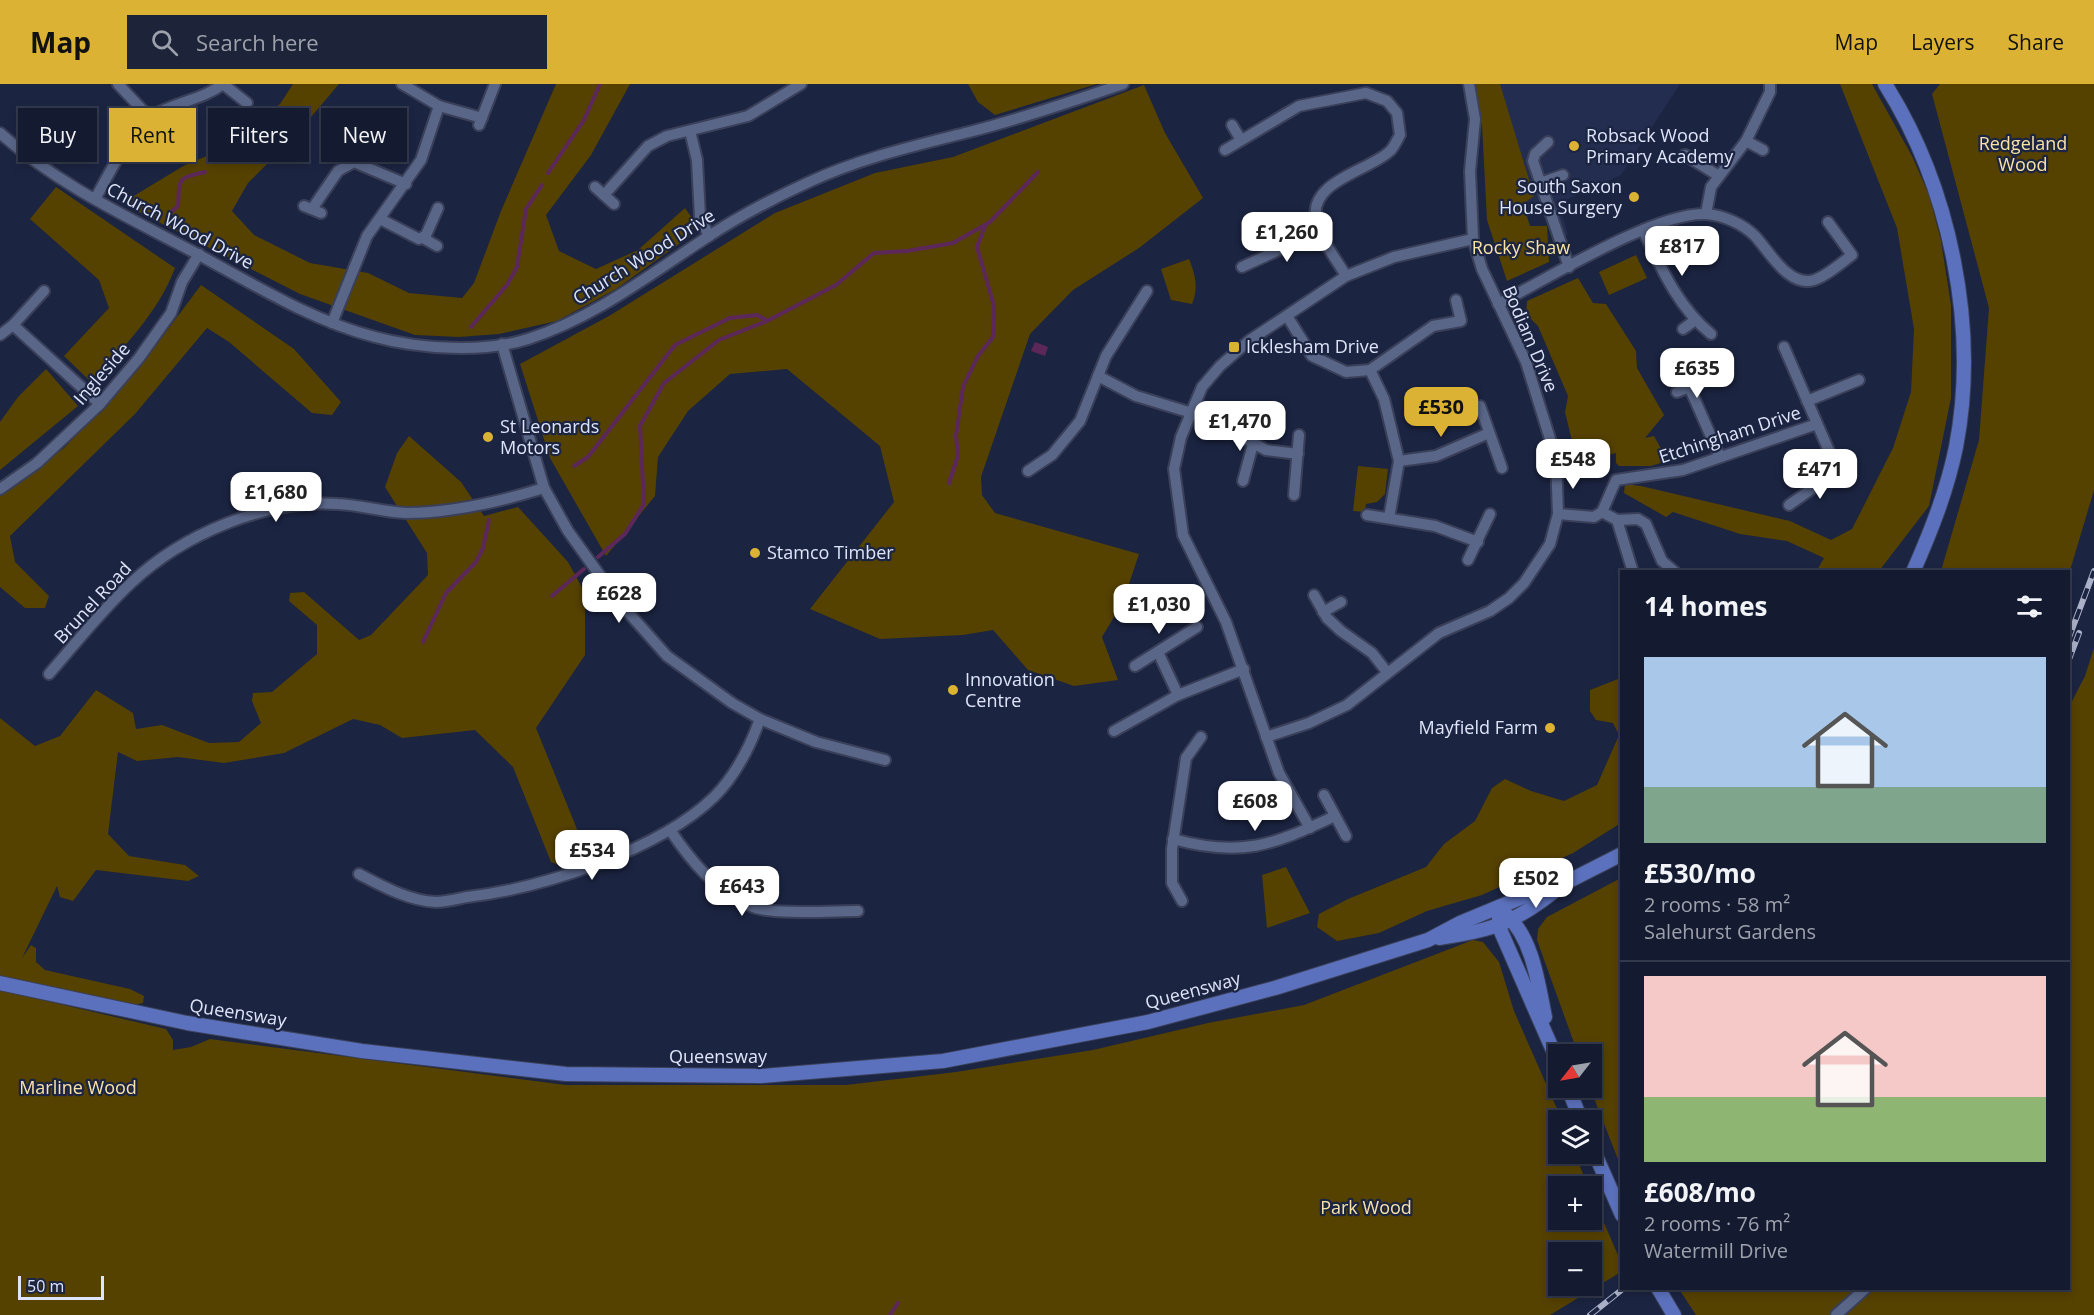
<!DOCTYPE html>
<html lang="en">
<head>
<meta charset="utf-8">
<style>
  body { margin:0; font-family:"Open Sans",sans-serif; background:#1d2439; color:#f1f3f6; height:100vh; display:flex; flex-direction:column; font-size:22px; white-space:nowrap }
  * { box-sizing:border-box; margin:0 }
  p { font-size:20px; color:#9da1ab }
  .icon { flex:none; width:33px; height:33px; fill:none; stroke:currentColor; stroke-width:2; stroke-linecap:round; stroke-linejoin:round }
  .map { position:relative; flex:1; overflow:hidden }
  .sheet { position:absolute; left:1620px; top:486px; width:450px; height:720px; display:flex; flex-direction:column; background:#141b31; border-radius:0px; box-shadow:0 3px 9px #0003,0 0 0 2px #33394d }
  .sheet>* { flex:none }
  .banner { position:absolute; left:18px; top:24px; width:570px; height:54px; display:flex; gap:12px }
  .needle { width:39px; rotate:239deg }
  .tools { position:absolute; left:1548px; top:960px; display:grid; gap:12px }
  .tools a { display:grid; place-items:center; width:54px; height:54px; border-radius:0px; background:#141b31; box-shadow:0 3px 9px #0003,0 0 0 2px #33394d; font-size:30px }
  .scale { position:absolute; left:18px; bottom:15px; width:86px; box-sizing:border-box; padding-left:6px; border:3px solid #dee5f9; border-top:0; font-size:16px; line-height:21px; white-space:nowrap; color:#dee5f9; -webkit-text-stroke:4px #1b2441; paint-order:stroke }
  .price { position:absolute; translate:-50% -51px; padding:0 14px; border-radius:12px; background:#fff; color:#222; font-size:20px; line-height:39px; filter:drop-shadow(0 2px 3px #0008) }
  .price::after { content:''; position:absolute; left:50%; top:36px; width:18px; height:14px; margin-left:-9px; background:inherit; clip-path:polygon(0 0,100% 0,50% 100%) }
  .price.on { background:#dbb233; color:#111 }
  ul { padding:0; list-style:none }
  li { display:grid; align-content:center; gap:12px; height:318px; padding:0 24px }
  li+li { border-top:2px solid #33394d }
  li span { display:grid; place-items:center; height:186px; border-radius:0px; color:#555 }
  li>.icon { margin-inline-start:auto }
  span .icon { width:108px; height:108px; fill:#fffc; stroke-width:1 }
  li b { font-size:26px }
  h2 { display:flex; justify-content:space-between; align-items:center; height:72px; padding:0 24px; font-size:26px }
  .tag { padding:0 21px; border-radius:0px; background:#141b31; box-shadow:0 3px 9px #0003,0 0 0 2px #33394d; font-size:21px; line-height:54px }
  .tag.on { background:#dbb233; color:#111 }
  header { display:flex; align-items:center; gap:36px; box-sizing:border-box; height:84px; padding:0 30px; background:#dbb233; color:#111 }
  header strong { font-size:28px }
  nav { display:flex; gap:33px; margin-inline-start:auto; font-size:21px }
  .search { width:420px; height:54px; background:#1d2439; display:flex; align-items:center; gap:15px; box-sizing:border-box; padding:0 21px; border-radius:0px; color:#9da1ab; font-size:22px }
  .map>svg:first-child { display:block }
  .built { fill:#232d4f }
  .green { fill:#554100; fill-rule:evenodd }
  .water { fill:#5c2859 }
  .lines { fill:none; stroke-linecap:round; stroke-linejoin:round }
  .stream { stroke:#5c2859; stroke-width:4 }
  .minor-casing { stroke:#3a4059; stroke-width:14 }
  .major-casing { stroke:#3a4059; stroke-width:16 }
  .minor { stroke:#5a6688; stroke-width:10 }
  .major { stroke:#5b71bd; stroke-width:14 }
  .rail-casing { stroke:#aab1c8; stroke-width:6 }
  .rail { stroke:#1b2441; stroke-width:4; stroke-dasharray:11; stroke-linecap:butt }
  .poi-dot { fill:#dbb233; stroke:#1b2441; stroke-width:2 }
  .labels { text-anchor:middle; stroke-width:4.5; stroke-linejoin:round; paint-order:stroke }
  .poi-label { font-size:18px; fill:#dee5f9; stroke:#1b2441; text-anchor:start }
  .park-label { font-size:18px; fill:#f9e3a7; stroke:#1b2441 }
  .street-label { font-size:18px; fill:#dee5f9; stroke:#1b2441 }
</style>
</head>
<body>
<header>
<strong>Map</strong>
<div class="search"><svg class="icon" aria-label="search" viewBox="0 0 24 24"><circle cx="10" cy="10" r="6"/><path d="M15 15l6 6"/></svg>Search here</div>
<nav><a>Map</a><a>Layers</a><a>Share</a></nav>
</header>
<div class="map">
<svg width="2094" height="1231" viewBox="0 0 2094 1231">
  <rect width="100%" height="100%" fill="#1b2441"/>
  <path class="built" d="M 1492,0 L 1680,0 L 1621,91 L 1559,119 L 1568,151 L 1553,156 L 1542,127 L 1527,133 Z"/>
  <g class="green">
    <path d="M 293,0 L 339,0 L 295,52 L 248,99 L 232,127 L 254,151 L 310,179 L 368,189 L 409,209 L 462,214 L 474,199 L 501,127 L 556,0 L 630,0 L 591,71 L 546,131 L 559,167 L 596,185 L 638,166 L 685,124 L 692,134 L 693,150 L 616,205 L 557,237 L 499,250 L 459,253 L 415,251 L 300,210 L 129,123 L 127,116 L 185,81 L 207,72 L 253,41 L 280,20 Z"/>
    <path d="M 968,0 L 1097,0 L 995,31 L 978,18 Z"/>
    <path d="M 1475,0 L 1500,0 L 1534,112 L 1523,120 L 1530,142 L 1547,142 L 1549,178 L 1507,197 L 1487,136 L 1482,42 Z"/>
    <path d="M 1840,0 L 1872,0 L 1912,72 L 1929,111 L 1941,157 L 1951,221 L 1951,314 L 1929,422 L 1879,487 L 1816,488 L 1824,474 L 1787,457 L 1740,450 L 1673,428 L 1666,433 L 1624,409 L 1625,400 L 1641,402 L 1790,437 L 1831,456 L 1852,445 L 1893,364 L 1911,308 L 1914,245 L 1897,144 Z"/>
    <path d="M 1940,0 L 2094,0 L 2094,406 L 2069,490 L 1941,487 L 1979,356 L 1989,224 L 1932,10 Z"/>
    <path d="M 1144,1 L 1165,49 L 1203,114 L 1139,164 L 1073,206 L 1030,250 L 981,393 L 982,411 L 995,429 L 1139,470 L 1123,518 L 1102,553 L 1118,596 L 1074,602 L 1028,586 L 993,546 L 963,551 L 880,555 L 810,525 L 894,418 L 880,362 L 787,285 L 730,290 L 688,327 L 658,373 L 655,412 L 606,472 L 550,374 L 520,280 L 609,232 L 775,129 L 875,89 L 953,73 Z"/>
    <path d="M 56,103 L 175,184 C 158,229 124,263 91,298 L 64,272 L 109,224 L 99,196 L 30,135 Z"/>
    <path d="M 1636,171 L 1647,194 L 1609,211 L 1599,188 Z"/>
    <path d="M 1189,175 C 1195,190 1199,204 1192,220 L 1171,216 L 1161,185 Z"/>
    <path d="M 1578,194 L 1593,219 L 1606,220 L 1636,267 L 1637,284 L 1664,331 L 1645,354 L 1654,352 L 1665,372 L 1662,374 L 1664,378 L 1651,382 L 1619,382 L 1616,379 L 1616,369 L 1596,374 L 1580,390 L 1565,328 L 1568,312 L 1538,242 L 1526,230 L 1527,217 Z"/>
    <path d="M 201,201 L 294,265 L 341,318 L 332,331 L 312,329 L 229,258 L 207,244 L 135,330 L 10,452 L 15,478 L 49,512 L 45,524 L 25,524 L 0,503 L 0,409 L 64,364 L 136,288 Z"/>
    <path d="M 46,285 L 78,322 L 0,386 L 0,338 L 18,313 Z"/>
    <path d="M 409,352 L 461,398 L 484,432 L 518,423 L 568,478 L 585,509 L 585,571 L 536,644 L 579,750 L 574,772 L 564,783 L 551,778 L 513,683 L 475,646 L 402,654 L 380,641 L 353,635 L 284,669 L 224,679 L 178,673 L 137,677 L 118,668 L 108,750 L 129,772 L 185,781 L 199,792 L 188,797 L 96,786 L 73,817 L 60,813 L 57,802 L 22,874 L 31,861 L 36,864 L 36,878 L 45,886 L 130,905 L 144,912 L 143,919 L 134,921 L 0,893 L 0,634 L 35,662 L 60,652 L 96,606 L 133,629 L 136,645 L 162,641 L 209,659 L 239,658 L 261,639 L 252,617 L 253,609 L 272,608 L 317,570 L 317,541 L 289,517 L 290,509 L 304,508 L 359,556 L 371,551 L 428,491 L 427,469 L 385,403 L 397,369 Z"/>
    <path d="M 1358,382 L 1388,385 L 1385,410 L 1377,418 L 1366,420 L 1365,428 L 1353,427 Z"/>
    <path d="M 2094,564 L 2094,1231 L 1696,1231 L 1679,1205 L 2068,1204 L 2068,625 L 2085,592 Z"/>
    <path d="M 1618,595 L 1622,595 L 1621,739 L 1573,769 L 1482,811 L 1427,827 L 1379,849 L 1337,857 L 1317,843 L 1319,830 L 1348,815 L 1426,783 L 1444,760 L 1475,737 L 1492,704 L 1505,695 L 1531,707 L 1564,717 L 1597,701 L 1619,651 L 1613,639 L 1596,636 L 1590,627 L 1590,606 Z"/>
    <path d="M 1286,783 L 1310,829 L 1267,844 L 1262,791 Z"/>
    <path d="M 1621,794 L 1621,1083 L 1590,1004 L 1592,970 L 1578,970 L 1537,856 L 1538,845 L 1547,833 Z"/>
    <path d="M 1473,856 L 1483,858 L 1499,878 L 1514,927 L 1562,1036 L 1558,1036 L 1558,1070 L 1575,1070 L 1588,1102 L 1558,1102 L 1558,1136 L 1592,1136 L 1592,1111 L 1621,1178 L 1621,1188 L 1550,1231 L 0,1231 L 0,906 L 166,945 L 173,956 L 173,966 L 191,963 L 210,955 L 566,1001 L 846,1001 L 956,988 L 1093,966 L 1208,939 L 1304,921 ZM 1558,1168 L 1592,1168 L 1592,1202 L 1558,1202 Z"/>
  </g>
  <path class="water" d="M 1035,258 L 1048,263 L 1045,272 L 1031,267 Z"/>
  <g class="lines">
    <g class="stream">
      <path d="M 548,89 L 584,36 L 600,0"/>
      <path d="M 169,130 L 178,122 C 180,96 175,94 205,88"/>
      <path d="M 471,243 L 507,201 L 517,183 L 526,125 L 542,101"/>
      <path d="M 574,382 L 588,373 L 675,261 L 730,234 L 757,231 L 766,236"/>
      <path d="M 949,399 L 958,372 L 956,352 L 963,303 L 978,272 L 993,253 L 994,222 L 977,163 L 985,142"/>
      <path d="M 598,473 L 625,450 L 644,420 L 640,342 L 664,299 L 719,256 L 767,237 L 836,201 L 874,169 L 907,167 L 953,159 L 990,138 L 1038,88"/>
      <path d="M 552,512 L 584,485"/>
      <path d="M 423,558 L 446,509 L 476,478 L 483,464 L 489,436"/>
      <path d="M 890,1231 L 898,1219"/>
    </g>
    <defs>
      <g id="minor">
        <path d="M 118,0 L 149,33"/>
        <path d="M 223,0 L 247,19"/>
        <path d="M 402,0 L 439,22 L 482,34"/>
        <path d="M 479,41 L 495,0"/>
        <path d="M 1232,41 L 1241,56"/>
        <path d="M 690,47 L 697,76 L 700,133 L 709,152"/>
        <path d="M 0,49 C 59,102 132,135 201,172 C 256,202 313,237 375,253 C 419,265 484,269 528,255 C 594,234 649,191 706,154 C 739,132 774,114 809,98 C 861,74 914,62 969,48 C 1021,35 1073,17 1123,0"/>
        <path d="M 1746,57 L 1763,66"/>
        <path d="M 1548,58 L 1535,70 L 1533,77 L 1569,183"/>
        <path d="M 1225,66 L 1299,22 L 1366,9 L 1387,17 L 1397,29 L 1400,51 C 1397,56 1394,63 1390,67 C 1369,87 1309,97 1316,135 C 1319,154 1337,176 1346,192"/>
        <path d="M 1685,71 L 1719,92"/>
        <path d="M 354,78 L 363,46"/>
        <path d="M 1540,99 L 1563,91"/>
        <path d="M 595,103 L 614,120"/>
        <path d="M 604,111 L 648,62 L 667,52 L 748,32 L 801,0"/>
        <path d="M 95,115 C 107,94 131,44 152,32 C 175,18 202,16 223,0"/>
        <path d="M 304,122 L 321,129"/>
        <path d="M 312,125 L 338,87 L 354,78 L 406,100"/>
        <path d="M 1706,130 L 1711,103 L 1746,57 L 1770,8 L 1770,0"/>
        <path d="M 380,135 L 419,155 L 426,151 L 438,124"/>
        <path d="M 1643,146 C 1661,184 1678,223 1711,250"/>
        <path d="M 423,154 L 437,162"/>
        <path d="M 1242,183 L 1320,147"/>
        <path d="M 1498,220 C 1545,196 1657,127 1706,130 C 1723,131 1743,140 1755,152 C 1769,167 1789,204 1814,196 C 1827,192 1841,179 1852,171 L 1828,138"/>
        <path d="M 1287,232 L 1312,272 L 1346,288 L 1370,286 L 1433,242 L 1461,237 L 1456,216"/>
        <path d="M 332,239 L 367,152 L 421,76 L 439,22"/>
        <path d="M 13,241 L 100,320"/>
        <path d="M 1683,245 L 1694,237"/>
        <path d="M 0,251 L 13,241 L 44,207"/>
        <path d="M 502,260 L 544,404 L 568,447 L 619,518 L 667,572 L 732,619 L 760,635 L 816,658 L 885,676"/>
        <path d="M 1784,263 L 1829,367 L 1824,386 L 1813,404 L 1789,421"/>
        <path d="M 1370,286 L 1384,315 L 1399,377 L 1389,434"/>
        <path d="M 1098,292 L 1136,312 L 1205,333 L 1266,366 L 1298,370"/>
        <path d="M 1688,300 L 1720,373"/>
        <path d="M 1677,308 L 1706,296"/>
        <path d="M 1807,317 L 1859,296"/>
        <path d="M 1480,322 L 1502,384"/>
        <path d="M 1399,377 L 1436,372 L 1489,349"/>
        <path d="M 1028,387 L 1052,371 L 1080,337 L 1106,272 L 1147,207"/>
        <path d="M 1243,397 L 1253,360"/>
        <path d="M 0,405 L 37,379 L 100,320 L 139,274 L 171,229 L 182,198 L 199,170"/>
        <path d="M 1294,411 L 1299,351"/>
        <path d="M 1602,428 L 1616,396 L 1683,386 L 1817,340"/>
        <path d="M 1558,430 L 1594,433 L 1602,428 L 1617,436 L 1633,488"/>
        <path d="M 1367,431 L 1435,442 L 1478,458"/>
        <path d="M 1617,436 L 1638,435 L 1646,440 L 1662,477 L 1675,488"/>
        <path d="M 1468,476 L 1490,430"/>
        <path d="M 1314,511 L 1327,534 L 1341,547 L 1372,569 L 1387,588"/>
        <path d="M 1323,528 L 1341,518"/>
        <path d="M 1158,568 L 1178,611"/>
        <path d="M 1135,582 L 1197,543"/>
        <path d="M 49,590 C 76,559 101,527 131,499 C 183,450 266,415 338,420 C 361,421 383,428 406,429 C 453,429 499,418 544,404"/>
        <path d="M 1114,647 L 1178,611 L 1244,585"/>
        <path d="M 1266,653 L 1309,639 L 1347,621 L 1439,549 L 1490,527 L 1509,514 L 1524,499 L 1550,460 L 1558,430 L 1556,374 L 1526,278 L 1482,185 L 1473,155 L 1470,87 L 1475,35 L 1469,0"/>
        <path d="M 1324,711 L 1346,752"/>
        <path d="M 1310,744 L 1279,689 L 1226,538 L 1183,451 L 1174,385 L 1181,353 L 1202,303 L 1220,282 L 1250,256 L 1346,192 L 1394,173 L 1473,155"/>
        <path d="M 670,746 C 691,777 717,809 753,823 C 774,831 833,827 858,827"/>
        <path d="M 1173,755 C 1242,774 1273,761 1335,732"/>
        <path d="M 359,790 C 382,802 409,817 436,818 C 446,818 457,815 467,813 C 543,804 659,766 714,713 C 736,691 750,663 760,635"/>
        <path d="M 1182,817 L 1172,799 L 1172,765 L 1186,674 L 1201,653"/>
        <path d="M 1836,1231 L 1866,1204"/>
      </g>
      <g id="major">
        <path d="M 1885,0 C 1950,103 1979,243 1956,363 C 1947,407 1931,447 1913,488"/>
        <path d="M 1499,823 L 1499,843 L 1558,978"/>
        <path d="M 1507,831 C 1533,856 1538,899 1545,933"/>
        <path d="M 1439,854 C 1491,847 1515,839 1557,805"/>
        <path d="M 0,899 L 187,939 L 362,967 L 566,990 L 761,992 L 943,977 L 1148,938 L 1275,904 L 1428,856 L 1460,839 L 1530,810 L 1563,800 L 1622,770"/>
        <path d="M 1568,1004 L 1581,1036"/>
        <path d="M 1592,1063 L 1622,1131"/>
        <path d="M 1658,1204 L 1674,1231"/>
      </g>
    </defs>
    <use href="#minor" class="minor-casing"/>
    <use href="#major" class="major-casing"/>
    <use href="#minor" class="minor"/>
    <use href="#major" class="major"/>
    <defs>
      <g id="rail">
        <path d="M 2068,556 L 2094,487"/>
        <path d="M 2068,578 L 2079,549"/>
        <path d="M 1590,1231 L 1624,1204"/>
      </g>
    </defs>
    <use href="#rail" class="rail-casing"/>
    <use href="#rail" class="rail"/>
  </g>
  <g class="poi-dot">
    <circle cx="1574" cy="62" r="6"/>
    <circle cx="1634" cy="113" r="6"/>
    <rect x="1228" y="257" width="12" height="12" rx="3"/>
    <circle cx="488" cy="353" r="6"/>
    <circle cx="755" cy="469" r="6"/>
    <circle cx="953" cy="606" r="6"/>
    <circle cx="1550" cy="644" r="6"/>
  </g>
  <g class="labels">
    <g class="poi-label">
      <text x="1586" y="58">Robsack Wood<tspan x="1586" dy="21">Primary Academy</tspan></text>
      <text x="1622" y="109" text-anchor="end">South Saxon<tspan x="1622" dy="21">House Surgery</tspan></text>
      <text x="1246" y="269">Icklesham Drive</text>
      <text x="500" y="349">St Leonards<tspan x="500" dy="21">Motors</tspan></text>
      <text x="767" y="475">Stamco Timber</text>
      <text x="965" y="602">Innovation<tspan x="965" dy="21">Centre</tspan></text>
      <text x="1538" y="650" text-anchor="end">Mayfield Farm</text>
    </g>
    <g class="park-label">
      <text x="2023" y="66">Redgeland<tspan x="2023" dy="21">Wood</tspan></text>
      <text x="1521" y="170">Rocky Shaw</text>
      <text x="78" y="1010">Marline Wood</text>
      <text x="1366" y="1130">Park Wood</text>
    </g>
    <g class="street-label">
      <text transform="translate(180 142) rotate(28)" y="6">Church Wood Drive</text>
      <text transform="translate(644 173) rotate(-32)" y="6">Church Wood Drive</text>
      <text transform="translate(1530 255) rotate(67)" y="6">Bodiam Drive</text>
      <text transform="translate(102 290) rotate(-49)" y="6">Ingleside</text>
      <text transform="translate(1730 351) rotate(-18)" y="6">Etchingham Drive</text>
      <text transform="translate(93 519) rotate(-47)" y="6">Brunel Road</text>
      <text transform="translate(1193 907) rotate(-15)" y="6">Queensway</text>
      <text transform="translate(238 929) rotate(9)" y="6">Queensway</text>
      <text x="718" y="979">Queensway</text>
    </g>
  </g>
</svg>
<div class="tools">
<a><svg class="needle" viewBox="-14 -14 28 28"><path d="M0-13l5 13h-10z" fill="#e53935"/><path d="M0 13l5-13h-10z" fill="#9da1ab"/></svg></a>
<a><svg class="icon" aria-label="layers" viewBox="0 0 24 24"><path d="M12 4l9 5-9 5-9-5zM3 14l9 5 9-5"/></svg></a>
<a>+</a>
<a>−</a>
</div>
<div class="scale">50 m</div>
<b class="price" style="left:1287px;top:179px">£1,260</b>
<b class="price" style="left:1682px;top:193px">£817</b>
<b class="price" style="left:1697px;top:315px">£635</b>
<b class="price on" style="left:1441px;top:354px">£530</b>
<b class="price" style="left:1240px;top:368px">£1,470</b>
<b class="price" style="left:1573px;top:406px">£548</b>
<b class="price" style="left:1820px;top:416px">£471</b>
<b class="price" style="left:276px;top:439px">£1,680</b>
<b class="price" style="left:619px;top:540px">£628</b>
<b class="price" style="left:1159px;top:551px">£1,030</b>
<b class="price" style="left:1255px;top:748px">£608</b>
<b class="price" style="left:592px;top:797px">£534</b>
<b class="price" style="left:1536px;top:825px">£502</b>
<b class="price" style="left:742px;top:833px">£643</b>
<div class="banner">
<a class="tag">Buy</a>
<a class="tag on">Rent</a>
<a class="tag">Filters</a>
<a class="tag">New</a>
</div>
<section class="sheet">
<h2>14 homes<svg class="icon" aria-label="filters" viewBox="0 0 24 24"><path d="M4 7h16M4 17h16"/><circle cx="9" cy="7" r="2"/><circle cx="15" cy="17" r="2"/></svg></h2>
<ul>
<li><span style="background:linear-gradient(#a9c7e8 70%,#7fa58c 0)"><svg class="icon" aria-label="home" viewBox="0 0 24 24"><path d="M3 11l9-7 9 7M6 9v11h12V9"/></svg></span><div><b>£530/mo</b><p>2 rooms · 58 m²</p><p>Salehurst Gardens</p></div></li>
<li><span style="background:linear-gradient(#f6c9c9 65%,#8fb573 0)"><svg class="icon" aria-label="home" viewBox="0 0 24 24"><path d="M3 11l9-7 9 7M6 9v11h12V9"/></svg></span><div><b>£608/mo</b><p>2 rooms · 76 m²</p><p>Watermill Drive</p></div></li>
</ul>
</section>
</div>
</body>
</html>
